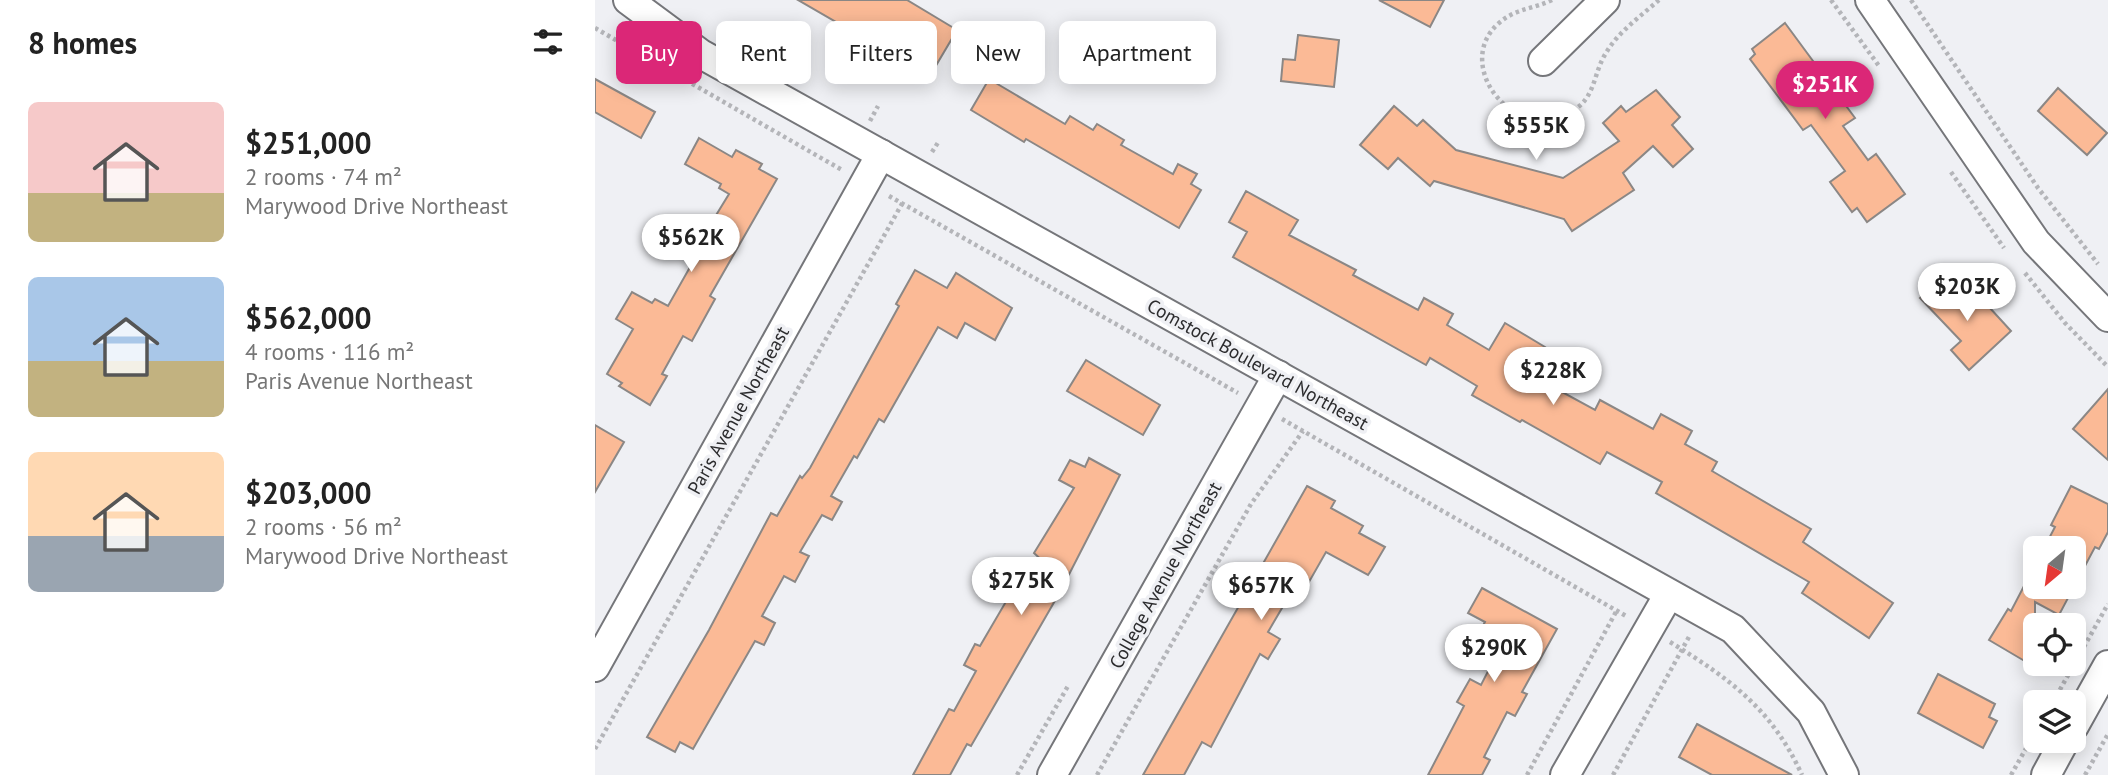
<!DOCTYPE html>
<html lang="en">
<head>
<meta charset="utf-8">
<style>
  body { margin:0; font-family:"PT Sans",sans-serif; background:#f6f6f6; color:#222; height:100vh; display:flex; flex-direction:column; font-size:26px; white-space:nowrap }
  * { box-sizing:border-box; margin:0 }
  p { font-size:23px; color:#767676 }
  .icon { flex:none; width:38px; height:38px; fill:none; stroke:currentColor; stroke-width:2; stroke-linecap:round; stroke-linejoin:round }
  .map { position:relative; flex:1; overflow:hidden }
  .sheet { display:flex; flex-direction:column; background:#fff; width:595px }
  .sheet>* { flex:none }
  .top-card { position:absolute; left:21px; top:21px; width:665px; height:63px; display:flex; gap:14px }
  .needle { width:46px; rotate:209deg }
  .buttons { position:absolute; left:1428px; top:536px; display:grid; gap:14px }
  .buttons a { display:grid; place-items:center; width:63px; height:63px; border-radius:10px; background:#fff; box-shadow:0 4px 18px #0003; font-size:35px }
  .price { position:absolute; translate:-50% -60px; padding:0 16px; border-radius:24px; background:#fff; color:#222; font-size:23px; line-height:46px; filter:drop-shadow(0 2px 4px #0008) }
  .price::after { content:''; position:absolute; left:50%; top:42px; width:21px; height:16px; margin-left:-10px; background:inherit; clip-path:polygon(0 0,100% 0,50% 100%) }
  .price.on { background:#db2777; color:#fff }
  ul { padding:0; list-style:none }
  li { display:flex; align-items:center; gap:21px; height:175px; padding:0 28px }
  li span { display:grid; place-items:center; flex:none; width:196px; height:140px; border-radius:10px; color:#555 }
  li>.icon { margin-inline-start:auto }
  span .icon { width:84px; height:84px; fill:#fffc; stroke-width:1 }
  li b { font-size:30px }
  h2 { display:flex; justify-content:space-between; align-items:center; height:84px; padding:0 28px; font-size:30px }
  .chip { padding:0 24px; border-radius:10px; background:#fff; box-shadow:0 4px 18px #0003; font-size:24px; line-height:63px }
  .chip.on { background:#db2777; color:#fff }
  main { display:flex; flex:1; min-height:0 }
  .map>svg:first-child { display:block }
  .building { fill:#fbba96; stroke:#8b8785; stroke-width:2 }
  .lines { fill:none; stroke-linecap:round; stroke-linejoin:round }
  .street-casing { stroke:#75767a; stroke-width:32 }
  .path { stroke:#b4b5b9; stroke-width:4.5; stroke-dasharray:3.5 3.5; stroke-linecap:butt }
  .street { stroke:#fff; stroke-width:28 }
  .labels { text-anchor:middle; stroke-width:7; stroke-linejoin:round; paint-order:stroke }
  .street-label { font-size:19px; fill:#2c2c2e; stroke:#eff0f4 }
</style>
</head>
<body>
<main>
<section class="sheet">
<h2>8 homes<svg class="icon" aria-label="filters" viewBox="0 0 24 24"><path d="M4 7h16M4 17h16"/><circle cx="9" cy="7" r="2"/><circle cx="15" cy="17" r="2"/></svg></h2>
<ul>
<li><span style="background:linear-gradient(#f6c9c9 65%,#c2b280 0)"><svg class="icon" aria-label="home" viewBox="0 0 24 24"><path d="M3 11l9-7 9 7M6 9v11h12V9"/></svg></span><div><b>$251,000</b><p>2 rooms · 74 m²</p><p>Marywood Drive Northeast</p></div></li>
<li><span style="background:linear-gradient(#a9c7e8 60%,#c2b280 0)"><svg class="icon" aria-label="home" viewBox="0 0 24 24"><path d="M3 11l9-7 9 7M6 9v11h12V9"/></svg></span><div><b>$562,000</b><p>4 rooms · 116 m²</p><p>Paris Avenue Northeast</p></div></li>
<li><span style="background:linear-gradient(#ffd9b3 60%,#9aa5b1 0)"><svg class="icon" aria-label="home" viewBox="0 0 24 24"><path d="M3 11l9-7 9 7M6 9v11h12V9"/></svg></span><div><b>$203,000</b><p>2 rooms · 56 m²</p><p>Marywood Drive Northeast</p></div></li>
</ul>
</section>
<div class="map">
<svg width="1513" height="775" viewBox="0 0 1513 775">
  <rect width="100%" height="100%" fill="#eff0f4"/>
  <g class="building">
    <path d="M 203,0 L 312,0 L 362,30 L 333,79 L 290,53 L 291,51 Z"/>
    <path d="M 784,0 L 849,0 L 835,27 Z"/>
    <path d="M 1190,23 L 1260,118 L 1248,126 L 1273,160 L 1281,154 L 1310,194 L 1272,222 L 1262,208 L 1257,212 L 1235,182 L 1250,171 L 1216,125 L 1208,130 L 1155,59 L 1160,54 L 1157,49 Z"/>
    <path d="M 703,35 L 744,40 L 739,87 L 686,81 L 688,59 L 700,60 Z"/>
    <path d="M 0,79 L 60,112 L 46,138 L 0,112 Z"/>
    <path d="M 394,79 L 470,124 L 475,116 L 498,130 L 502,124 L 529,140 L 526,145 L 578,174 L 583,164 L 602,174 L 596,184 L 606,190 L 584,228 L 431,139 L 429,142 L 376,110 Z"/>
    <path d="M 1463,88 L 1512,133 L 1492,155 L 1443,111 Z"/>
    <path d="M 1061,90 L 1085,117 L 1077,125 L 1098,149 L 1078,167 L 1058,146 L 1028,173 L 1039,190 L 977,231 L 969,219 L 839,181 L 835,186 L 803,158 L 793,169 L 765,145 L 799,106 L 822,126 L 828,120 L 861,150 L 968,178 L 1024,141 L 1008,123 L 1026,106 L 1031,112 Z"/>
    <path d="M 104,138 L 137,157 L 141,150 L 167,164 L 164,169 L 182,179 L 115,296 L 120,299 L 97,341 L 88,336 L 67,374 L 72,376 L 55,405 L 24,386 L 27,383 L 12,374 L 38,329 L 21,319 L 37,292 L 57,303 L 60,299 L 73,306 L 103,253 L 99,251 L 134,194 L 124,188 L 126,184 L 90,164 Z"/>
    <path d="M 651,191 L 703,220 L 694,235 L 761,270 L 758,275 L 823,310 L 829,298 L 858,314 L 852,325 L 894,350 L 910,323 L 950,347 L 934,374 L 1000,410 L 1005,400 L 1058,429 L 1066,414 L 1097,431 L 1090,444 L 1122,462 L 1117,471 L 1216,529 L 1208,542 L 1298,603 L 1274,638 L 1207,593 L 1214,582 L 1061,493 L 1067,482 L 1012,452 L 1005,464 L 927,420 L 925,422 L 877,395 L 882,386 L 835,358 L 831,365 L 638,257 L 652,232 L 634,222 Z"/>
    <path d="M 320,270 L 352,288 L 361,273 L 417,308 L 400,340 L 370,323 L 362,338 L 343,327 L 289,422 L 284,419 L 262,458 L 259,456 L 236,496 L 247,502 L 237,520 L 227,515 L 205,552 L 214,556 L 200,582 L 189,576 L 167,616 L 180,623 L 169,645 L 160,641 L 98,749 L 85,742 L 80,752 L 52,737 L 114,630 L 176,513 L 182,516 L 205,476 L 207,478 L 215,468 L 304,306 L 301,304 Z"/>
    <path d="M 1345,279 L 1371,306 L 1383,295 L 1416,331 L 1374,370 L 1356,350 L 1366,341 L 1325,298 Z"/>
    <path d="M 491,360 L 565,405 L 548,435 L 472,391 Z"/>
    <path d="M 1513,389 L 1513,460 L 1478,429 Z"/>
    <path d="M 0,425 L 29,442 L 0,492 Z"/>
    <path d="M 494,458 L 525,475 L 465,592 L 376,746 L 372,744 L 355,775 L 318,775 L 354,709 L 359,711 L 381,671 L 369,665 L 380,644 L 385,646 L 416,593 L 430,601 L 451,564 L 439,553 L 479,488 L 464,480 L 475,460 L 490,467 Z"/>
    <path d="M 712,486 L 740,501 L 736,508 L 768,526 L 764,533 L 790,547 L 777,569 L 773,575 L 731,552 L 706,596 L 697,591 L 673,632 L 685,639 L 673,659 L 665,654 L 616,747 L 607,742 L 589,775 L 548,775 Z"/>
    <path d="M 1476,486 L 1513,504 L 1513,532 L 1504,549 L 1500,547 L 1464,615 L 1440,602 L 1440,651 L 1433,663 L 1394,640 L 1413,609 L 1416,611 L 1440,565 L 1440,586 L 1479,586 L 1479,548 L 1449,548 L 1460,527 L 1456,525 Z"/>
    <path d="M 887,588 L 962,629 L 927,692 L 932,694 L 920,716 L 912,712 L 889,757 L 895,760 L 887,775 L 833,775 L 869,706 L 862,702 L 875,679 L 886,685 L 905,648 L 896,643 L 898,639 L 885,631 L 890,622 L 873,613 Z"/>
    <path d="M 1343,674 L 1400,704 L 1394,717 L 1402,721 L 1388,748 L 1323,713 Z"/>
    <path d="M 1102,724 L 1197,775 L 1117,775 L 1084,757 Z"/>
  </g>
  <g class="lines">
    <defs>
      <g id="street">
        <path d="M 33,0 L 106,54 L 1138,629 L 1216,712 L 1249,775"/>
        <path d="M 1275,0 L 1441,242 L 1513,317"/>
        <path d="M 948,61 L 1010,0"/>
        <path d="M 0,667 L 286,154"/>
        <path d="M 1479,726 L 1513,665"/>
        <path d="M 457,775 L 683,375"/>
        <path d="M 970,775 L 1074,594"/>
        <path d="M 1451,775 L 1470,740"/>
      </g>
    </defs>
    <use href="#street" class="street-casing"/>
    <g class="path">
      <path d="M 957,0 C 939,9 921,8 904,23 C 858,62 914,144 977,111 C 1001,98 998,73 1011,53 C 1023,32 1046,16 1064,0"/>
      <path d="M 1236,0 L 1284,66"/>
      <path d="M 1316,0 L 1443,188 L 1503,264"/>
      <path d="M 0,28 L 247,170"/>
      <path d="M 275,121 L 283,106"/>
      <path d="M 337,152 L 344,141"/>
      <path d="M 1356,172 L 1409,248"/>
      <path d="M 294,196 L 643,393"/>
      <path d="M 1430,273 L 1470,323 L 1513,367"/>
      <path d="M 687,419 L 1031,616"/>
      <path d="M 1075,642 C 1135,679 1177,709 1207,775"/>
      <path d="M 1458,702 L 1513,604"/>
      <path d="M 0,749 L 308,202"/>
      <path d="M 422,775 L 473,686"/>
      <path d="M 502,775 L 656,504 L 708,431"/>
      <path d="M 932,775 L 1022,610"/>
      <path d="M 1018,775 L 1095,635"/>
      <path d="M 1416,775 L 1433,745"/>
      <path d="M 1490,775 L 1513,734"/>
    </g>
    <use href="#street" class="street"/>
  </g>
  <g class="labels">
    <g class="street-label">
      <text transform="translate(663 364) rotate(29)" y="7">Comstock Boulevard Northeast</text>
      <text transform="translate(143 410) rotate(-61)" y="7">Paris Avenue Northeast</text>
      <text transform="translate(570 575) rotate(-61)" y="7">College Avenue Northeast</text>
    </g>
  </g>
</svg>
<div class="buttons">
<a><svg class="needle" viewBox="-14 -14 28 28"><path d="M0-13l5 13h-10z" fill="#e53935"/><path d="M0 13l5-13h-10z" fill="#767676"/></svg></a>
<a><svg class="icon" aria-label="locate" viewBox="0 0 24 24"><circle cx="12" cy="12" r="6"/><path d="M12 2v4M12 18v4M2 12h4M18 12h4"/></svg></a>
<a><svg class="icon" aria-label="layers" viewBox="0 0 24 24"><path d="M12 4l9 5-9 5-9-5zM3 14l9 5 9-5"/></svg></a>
</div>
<b class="price on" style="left:1230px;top:121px">$251K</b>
<b class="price" style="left:941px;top:162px">$555K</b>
<b class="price" style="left:96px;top:274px">$562K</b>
<b class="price" style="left:1372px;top:323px">$203K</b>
<b class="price" style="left:958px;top:407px">$228K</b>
<b class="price" style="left:426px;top:617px">$275K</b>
<b class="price" style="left:666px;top:622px">$657K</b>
<b class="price" style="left:899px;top:684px">$290K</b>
<div class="top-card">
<a class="chip on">Buy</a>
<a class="chip">Rent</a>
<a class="chip">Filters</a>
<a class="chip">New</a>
<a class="chip">Apartment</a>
</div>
</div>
</main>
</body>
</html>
